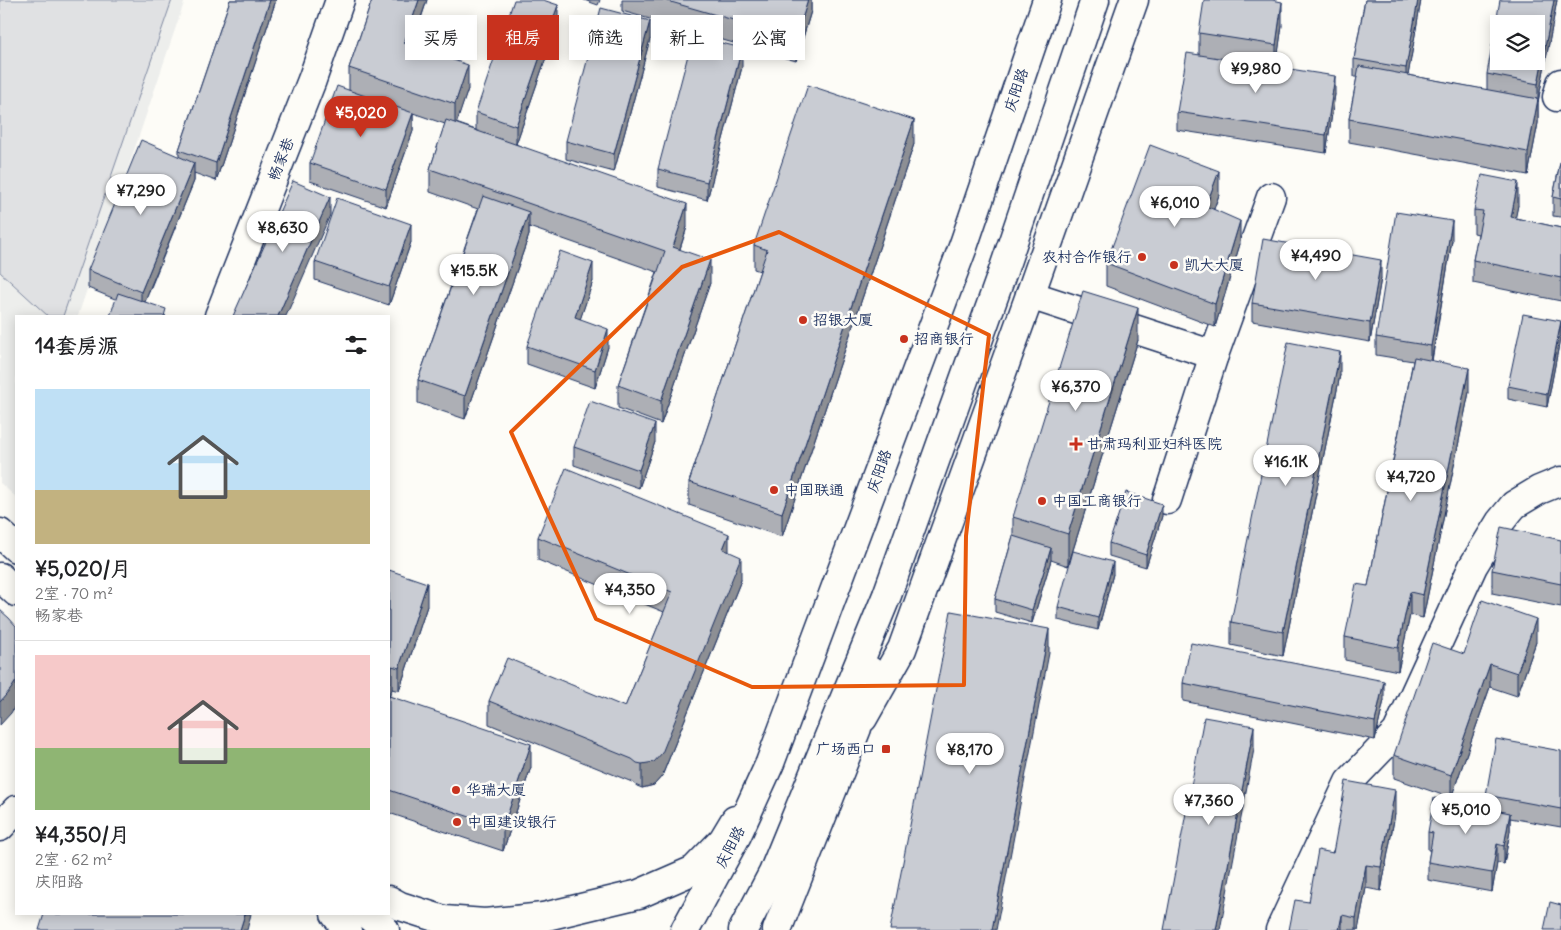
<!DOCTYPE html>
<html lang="zh">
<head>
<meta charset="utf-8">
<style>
  body { margin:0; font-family:Delius,"LXGW WenKai TC",sans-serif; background:#f6f6f6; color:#202124; height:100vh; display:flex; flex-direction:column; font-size:19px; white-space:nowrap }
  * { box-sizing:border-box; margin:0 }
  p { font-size:16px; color:#757577 }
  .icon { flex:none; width:28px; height:28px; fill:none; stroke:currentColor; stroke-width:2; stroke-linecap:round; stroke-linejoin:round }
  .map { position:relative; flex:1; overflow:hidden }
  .side { position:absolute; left:15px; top:315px; width:375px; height:600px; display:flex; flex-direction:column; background:#fff; border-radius:0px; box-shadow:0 2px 12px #0003 }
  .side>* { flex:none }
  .guide { position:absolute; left:405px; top:15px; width:475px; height:45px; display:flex; gap:10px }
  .fabs { position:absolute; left:1490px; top:15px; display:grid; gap:10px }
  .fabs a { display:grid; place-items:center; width:55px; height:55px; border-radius:0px; background:#fff; box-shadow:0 2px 12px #0003; font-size:25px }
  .price { position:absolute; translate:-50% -42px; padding:0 11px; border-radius:18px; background:#fff; color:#222; font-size:16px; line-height:32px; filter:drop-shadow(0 1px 2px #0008) }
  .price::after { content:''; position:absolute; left:50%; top:30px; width:15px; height:11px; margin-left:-8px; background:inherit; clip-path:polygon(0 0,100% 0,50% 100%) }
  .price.on { background:#c8321e; color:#fff }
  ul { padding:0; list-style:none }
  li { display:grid; align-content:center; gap:10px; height:265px; padding:0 20px }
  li+li { border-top:1px solid #e0e0e0 }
  li span { display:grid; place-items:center; height:155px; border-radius:0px; color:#555 }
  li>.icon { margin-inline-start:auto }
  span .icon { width:90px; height:90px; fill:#fffc; stroke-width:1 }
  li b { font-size:21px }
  h2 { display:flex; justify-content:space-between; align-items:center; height:60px; padding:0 20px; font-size:21px }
  .pill { padding:0 18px; border-radius:0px; background:#fff; box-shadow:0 2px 12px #0003; font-size:18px; line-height:45px }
  .pill.on { background:#c8321e; color:#fff }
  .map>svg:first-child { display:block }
  .built { fill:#edeeec }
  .green { fill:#e0e1e3; stroke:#7e88a0 }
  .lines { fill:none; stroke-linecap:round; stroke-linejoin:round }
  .minor-casing { stroke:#1b2f5e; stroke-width:31 }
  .major-casing { stroke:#1b2f5e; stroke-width:31 }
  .minor { stroke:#fdfcf7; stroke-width:28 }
  .major { stroke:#fdfcf7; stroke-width:28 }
  .wall { fill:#adafb5; stroke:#1b2f5e }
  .shaded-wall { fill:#8d8f94; stroke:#1b2f5e }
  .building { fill:#c9ccd3; stroke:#1b2f5e; fill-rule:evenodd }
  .marked { fill:none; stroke:#e8590c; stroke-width:4; stroke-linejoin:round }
  .poi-dot { fill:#c8321e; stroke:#fdfcf7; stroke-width:2 }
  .labels { text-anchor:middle; stroke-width:5; stroke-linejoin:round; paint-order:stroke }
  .street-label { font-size:15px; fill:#1b2f5e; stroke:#fdfcf7 }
  .poi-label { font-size:15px; fill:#1b2f5e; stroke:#fdfcf7; text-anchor:start }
</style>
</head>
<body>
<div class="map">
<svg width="1561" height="930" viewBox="0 0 1561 930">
  <rect width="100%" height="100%" fill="#fdfcf7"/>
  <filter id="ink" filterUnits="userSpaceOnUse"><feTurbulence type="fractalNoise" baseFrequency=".02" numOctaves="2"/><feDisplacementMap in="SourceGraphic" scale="10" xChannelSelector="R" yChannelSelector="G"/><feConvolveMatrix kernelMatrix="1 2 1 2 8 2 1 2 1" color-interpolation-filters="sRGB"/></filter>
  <g filter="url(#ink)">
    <path class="built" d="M 0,0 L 185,0 L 78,316 L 16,316 L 16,497 L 0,483 Z"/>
    <path class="green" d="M 0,0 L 172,0 L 63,316 L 48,316 L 0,272 Z"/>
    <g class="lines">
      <defs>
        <g id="minor">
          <path d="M 1557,97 L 1561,83"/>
          <path d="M 1030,295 L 1214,355 L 1271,197"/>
          <path d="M 219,316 L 312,80 L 340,0"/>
          <path d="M 1167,500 L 1214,355"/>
          <path d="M 0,533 L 16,548"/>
          <path d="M 0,577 L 16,592"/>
          <path d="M 863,718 L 902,649 L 1030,295 L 1134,0"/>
          <path d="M 0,827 L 16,810"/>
          <path d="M 389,900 L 400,906 L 444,920 L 485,923 L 543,917 L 639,894 L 694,870 L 723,840 L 735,820"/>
          <path d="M 335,914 L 347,930"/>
          <path d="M 367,914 L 385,930"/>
          <path d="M 1280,930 L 1349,782 L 1397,732 L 1473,566 L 1500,522 L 1514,505 L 1539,490 L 1561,481"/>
        </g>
        <g id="major">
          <path d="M 685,930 L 737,835 L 770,763 L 964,244 L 1047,0"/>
          <path d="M 743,930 L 773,873 L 887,595 L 1003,271 L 1095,0"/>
          <path d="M 777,930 L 857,728 L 870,671"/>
        </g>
      </defs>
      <use href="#minor" class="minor-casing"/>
      <use href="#major" class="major-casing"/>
      <use href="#minor" class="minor"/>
      <use href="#major" class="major"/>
    </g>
    <g class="wall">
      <path d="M 230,0 L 276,0 L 216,181 L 194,173 L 194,181 L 145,302 L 166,316 L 115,299 L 88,288 L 88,270 L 179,156 L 179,150 Z"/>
      <path d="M 372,0 L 427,0 L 412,46 L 468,89 L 456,123 L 476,130 L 476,112 L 558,23 L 516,144 L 687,227 L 680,249 L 710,283 L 661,424 L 618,408 L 618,385 L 657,272 L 529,227 L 529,235 L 465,419 L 418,403 L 418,380 L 478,209 L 430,192 L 430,169 L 445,124 L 413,113 L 413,131 L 386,207 L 310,181 L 310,163 L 349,90 L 349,68 Z"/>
      <path d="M 584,0 L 600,0 L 598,5 Z"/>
      <path d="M 622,0 L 811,0 L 811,11 L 796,61 L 622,11 Z"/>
      <path d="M 1365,0 L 1421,0 L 1408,75 L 1487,90 L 1487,74 L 1557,0 L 1538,102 L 1538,123 L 1528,175 L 1349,142 L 1349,119 L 1357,77 L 1354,77 L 1354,59 Z"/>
      <path d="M 1282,25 L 1276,67 L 1335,94 L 1326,153 L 1177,130 L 1177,112 L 1199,55 L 1199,33 Z"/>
      <path d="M 650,39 L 614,172 L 566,159 L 566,141 Z"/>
      <path d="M 742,67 L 707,200 L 658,187 L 658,169 Z"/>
      <path d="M 914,144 L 782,537 L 689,505 L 689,482 L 760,271 L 754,269 L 754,245 Z"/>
      <path d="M 1561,158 L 1561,217 L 1553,216 L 1553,197 Z"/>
      <path d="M 1219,195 L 1214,209 L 1240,244 L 1215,327 L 1106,286 L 1106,263 Z"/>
      <path d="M 1518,205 L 1515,218 L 1561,228 L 1561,301 L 1473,283 L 1473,260 L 1478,234 L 1474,233 L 1474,210 Z"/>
      <path d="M 1452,240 L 1432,361 L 1469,392 L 1423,618 L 1410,615 L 1398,671 L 1345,660 L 1345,637 L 1368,586 L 1413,361 L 1376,355 L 1376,337 Z"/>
      <path d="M 411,242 L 389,305 L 315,280 L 315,262 Z"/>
      <path d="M 1381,278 L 1370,342 L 1252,321 L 1252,303 Z"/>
      <path d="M 593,281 L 580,319 L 608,347 L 595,388 L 527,364 L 527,346 Z"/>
      <path d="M 1561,321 L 1561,334 L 1547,407 L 1508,399 L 1508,386 Z"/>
      <path d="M 1138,340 L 1068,566 L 1051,560 L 1032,623 L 995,612 L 995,599 L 1013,536 L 1013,517 Z"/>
      <path d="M 1340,375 L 1283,656 L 1231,645 L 1231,622 Z"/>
      <path d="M 655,442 L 639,488 L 574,465 L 574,447 Z"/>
      <path d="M 1162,516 L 1146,567 L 1109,556 L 1109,543 Z"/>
      <path d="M 538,537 L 729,552 L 741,580 L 662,776 L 654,785 L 642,788 L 637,786 L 632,782 L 489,724 L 489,701 L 625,707 L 664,612 L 538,560 Z"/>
      <path d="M 1561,540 L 1561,607 L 1492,593 L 1492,570 Z"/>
      <path d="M 389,570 L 427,606 L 399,691 L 392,689 L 389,696 L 531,767 L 503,851 L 389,813 Z"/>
      <path d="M 1113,574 L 1098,630 L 1058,620 L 1058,607 Z"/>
      <path d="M 1536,642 L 1517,696 L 1490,687 L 1451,798 L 1394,778 L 1394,755 L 1464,654 Z"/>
      <path d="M 1183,683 L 1384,700 L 1375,740 L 1183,701 Z"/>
      <path d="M 1561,751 L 1561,827 L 1510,818 L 1510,831 L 1504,864 L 1497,863 L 1492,892 L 1428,880 L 1428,862 L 1430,850 L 1428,850 L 1428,832 L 1486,808 L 1486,795 Z"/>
      <path d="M 1395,814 L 1381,891 L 1366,888 L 1358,930 L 1289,930 L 1309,902 L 1333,853 Z"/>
    </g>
    <g class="shaded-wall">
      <path d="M 270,0 L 276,0 L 216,181 L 216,163 Z"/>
      <path d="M 419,0 L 427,0 L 404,67 L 404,43 Z"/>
      <path d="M 808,0 L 811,0 L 811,11 L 796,61 L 796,38 Z"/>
      <path d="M 1418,0 L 1421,0 L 1406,87 L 1406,68 Z"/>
      <path d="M 1554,0 L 1557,0 L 1538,102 L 1538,84 Z"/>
      <path d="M 1282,2 L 1282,25 L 1276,68 L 1276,45 Z"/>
      <path d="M 558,5 L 558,23 L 516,144 L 516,126 Z"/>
      <path d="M 650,21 L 650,39 L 614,172 L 614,154 Z"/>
      <path d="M 742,48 L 742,67 L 707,200 L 707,182 Z"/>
      <path d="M 468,65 L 468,89 L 455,128 L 455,104 Z"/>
      <path d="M 1335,76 L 1335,94 L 1326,153 L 1326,135 Z"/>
      <path d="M 1538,99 L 1538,123 L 1528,175 L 1528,152 Z"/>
      <path d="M 413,113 L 413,131 L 386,207 L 386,189 Z"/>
      <path d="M 914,120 L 914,144 L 782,537 L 782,513 Z"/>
      <path d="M 194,163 L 194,181 L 141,310 L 141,292 Z"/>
      <path d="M 1219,171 L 1219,195 L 1206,229 L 1206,206 Z"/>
      <path d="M 1518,182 L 1518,205 L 1511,241 L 1511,217 Z"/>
      <path d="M 330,197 L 330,215 L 286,316 L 278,316 Z"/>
      <path d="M 687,204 L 687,227 L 673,270 L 673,247 Z"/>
      <path d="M 529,212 L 529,235 L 465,419 L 465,396 Z"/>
      <path d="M 1240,221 L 1240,244 L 1215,327 L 1215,304 Z"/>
      <path d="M 1452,221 L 1452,240 L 1431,364 L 1431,346 Z"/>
      <path d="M 411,224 L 411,242 L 389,305 L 389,287 Z"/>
      <path d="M 710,260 L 710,283 L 661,424 L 661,401 Z"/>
      <path d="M 1381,260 L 1381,278 L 1370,342 L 1370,323 Z"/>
      <path d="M 593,263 L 593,281 L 575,335 L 575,317 Z"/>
      <path d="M 1138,308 L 1138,340 L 1068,566 L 1068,534 Z"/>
      <path d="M 1561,322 L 1561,334 L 1547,407 L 1547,394 Z"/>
      <path d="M 608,329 L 608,347 L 595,388 L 595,370 Z"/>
      <path d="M 1340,352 L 1340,375 L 1283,656 L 1283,632 Z"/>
      <path d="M 1469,368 L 1469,392 L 1423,618 L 1423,595 Z"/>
      <path d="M 655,424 L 655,442 L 639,488 L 639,470 Z"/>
      <path d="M 1162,504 L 1162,516 L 1146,567 L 1146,555 Z"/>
      <path d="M 729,534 L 729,557 L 723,549 Z"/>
      <path d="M 1051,548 L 1051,560 L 1032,623 L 1032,610 Z"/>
      <path d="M 741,557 L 741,580 L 662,776 L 654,785 L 642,788 L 642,764 Z"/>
      <path d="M 1113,562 L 1113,574 L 1098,630 L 1098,618 Z"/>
      <path d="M 427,583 L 427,606 L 399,691 L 399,668 Z"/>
      <path d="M 1410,592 L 1410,615 L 1398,671 L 1398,648 Z"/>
      <path d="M 1536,619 L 1536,642 L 1517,696 L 1517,673 Z"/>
      <path d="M 1049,629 L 1049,653 L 996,930 L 992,930 Z"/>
      <path d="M 1490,664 L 1490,687 L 1451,798 L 1451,775 Z"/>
      <path d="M 392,666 L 392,689 L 389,698 L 389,675 Z"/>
      <path d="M 16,681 L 16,704 L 11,713 L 0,725 L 0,702 Z"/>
      <path d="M 1384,681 L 1384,700 L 1375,740 L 1375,722 Z"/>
      <path d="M 1254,726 L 1254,749 L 1220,930 L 1216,930 Z"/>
      <path d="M 531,744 L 531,767 L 503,851 L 503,828 Z"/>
      <path d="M 1395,790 L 1395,814 L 1381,891 L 1381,867 Z"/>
      <path d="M 1510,813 L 1510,831 L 1504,864 L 1504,846 Z"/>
      <path d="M 1497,844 L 1497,863 L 1492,892 L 1492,873 Z"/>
      <path d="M 1366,865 L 1366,888 L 1358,930 L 1356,930 L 1356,918 Z"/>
      <path d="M 245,914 L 251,914 L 247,930 L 240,930 Z"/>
      <path d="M 1342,915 L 1342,930 L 1339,930 Z"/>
    </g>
    <g class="building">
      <path d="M 230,0 L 270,0 L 216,163 L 179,150 Z"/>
      <path d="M 372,0 L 419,0 L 404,43 L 468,65 L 455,104 L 349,68 Z"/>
      <path d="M 514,0 L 543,0 L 558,5 L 516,126 L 476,112 Z"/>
      <path d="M 664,0 L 808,0 L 796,38 Z"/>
      <path d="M 1204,0 L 1272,0 L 1282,2 L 1276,45 L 1199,33 Z"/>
      <path d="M 1365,0 L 1418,0 L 1406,68 L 1354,59 Z"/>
      <path d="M 1500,0 L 1554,0 L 1538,84 L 1487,74 ZM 1499,24 L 1536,24 L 1536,61 L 1499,61 Z"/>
      <path d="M 601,8 L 650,21 L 614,154 L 566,141 Z"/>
      <path d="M 693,36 L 742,48 L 707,182 L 658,169 Z"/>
      <path d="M 1187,53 L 1335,76 L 1326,135 L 1177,112 Z"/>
      <path d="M 1359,66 L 1538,99 L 1528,152 L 1349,119 Z"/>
      <path d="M 808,85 L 914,120 L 782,513 L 689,482 L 767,250 L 754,245 Z"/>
      <path d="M 337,86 L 413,113 L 386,189 L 310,163 Z"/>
      <path d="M 446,120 L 687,204 L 673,247 L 710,260 L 661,401 L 618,385 L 665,251 L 430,169 Z"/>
      <path d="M 141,140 L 194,163 L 141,292 L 88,270 Z"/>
      <path d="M 1150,145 L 1219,171 L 1206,206 L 1240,221 L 1215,304 L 1106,263 Z"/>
      <path d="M 1561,158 L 1561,199 L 1553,197 Z"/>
      <path d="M 1482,175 L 1518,182 L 1511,217 L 1561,228 L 1561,278 L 1473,260 L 1483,211 L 1474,210 Z"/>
      <path d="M 293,181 L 330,197 L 278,316 L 233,316 Z"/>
      <path d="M 483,196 L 529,212 L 465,396 L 418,380 Z"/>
      <path d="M 337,198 L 411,224 L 389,287 L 315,262 Z"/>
      <path d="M 1396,212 L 1452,221 L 1431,346 L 1376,337 Z"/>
      <path d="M 1263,239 L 1381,260 L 1370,323 L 1252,303 Z"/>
      <path d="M 560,251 L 593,263 L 575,317 L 608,329 L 595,370 L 527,346 Z"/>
      <path d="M 1083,291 L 1138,308 L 1068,534 L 1013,517 Z"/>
      <path d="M 118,293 L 166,309 L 164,316 L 110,316 Z"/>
      <path d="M 1523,314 L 1561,321 L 1547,394 L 1508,386 Z"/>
      <path d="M 1288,342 L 1340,352 L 1283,632 L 1231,622 Z"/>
      <path d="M 1414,357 L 1469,368 L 1423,595 L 1410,592 L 1398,648 L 1345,637 L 1356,584 L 1368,586 Z"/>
      <path d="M 590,401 L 655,424 L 639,470 L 574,447 Z"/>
      <path d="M 566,468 L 729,534 L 723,549 L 741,557 L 662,753 L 654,762 L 642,764 L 637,763 L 632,759 L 489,701 L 507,658 L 625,707 L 672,592 L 538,537 Z"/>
      <path d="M 1126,492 L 1162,504 L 1146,555 L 1109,543 Z"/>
      <path d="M 1501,527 L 1561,540 L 1561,584 L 1492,570 Z"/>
      <path d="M 1013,536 L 1051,548 L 1032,610 L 995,599 Z"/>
      <path d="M 1073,551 L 1113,562 L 1098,618 L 1058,607 Z"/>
      <path d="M 389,570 L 427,583 L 399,668 L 392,666 L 389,675 Z"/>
      <path d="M 1482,600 L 1536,619 L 1517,673 L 1490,664 L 1451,775 L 1394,755 L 1432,643 L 1464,654 Z"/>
      <path d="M 0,610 L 9,618 L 16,626 L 16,681 L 11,689 L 0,702 Z"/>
      <path d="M 951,611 L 1049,629 L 992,930 L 890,930 Z"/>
      <path d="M 1191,643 L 1384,681 L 1375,722 L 1183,683 Z"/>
      <path d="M 389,696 L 531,744 L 503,828 L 389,790 Z"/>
      <path d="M 1204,717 L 1254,726 L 1216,930 L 1164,930 Z"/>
      <path d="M 1496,739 L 1561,751 L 1561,809 L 1486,795 Z"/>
      <path d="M 1346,781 L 1395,790 L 1381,867 L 1366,865 L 1356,918 L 1342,915 L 1339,930 L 1289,930 L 1295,900 L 1309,902 L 1318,850 L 1333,853 Z"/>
      <path d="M 1434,798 L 1510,813 L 1504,846 L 1497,844 L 1492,873 L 1428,862 L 1433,833 L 1428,832 Z"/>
      <path d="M 1550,902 L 1561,905 L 1561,930 L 1544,930 Z"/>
      <path d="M 44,914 L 245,914 L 240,930 L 39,930 Z"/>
    </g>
  </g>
  <path class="marked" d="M 779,232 L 989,335 L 966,536 L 964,685 L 752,687 L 596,619 L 511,432 L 682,267 Z"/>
  <g class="poi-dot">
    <circle cx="1142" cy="257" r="5"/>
    <circle cx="1174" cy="265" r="5"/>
    <circle cx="803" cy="320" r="5"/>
    <circle cx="904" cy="339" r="5"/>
    <path d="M1073.5 436.5h5v5h5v5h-5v5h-5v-5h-5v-5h5z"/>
    <circle cx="774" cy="490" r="5"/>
    <circle cx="1042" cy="501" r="5"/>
    <rect x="881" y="744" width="10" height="10" rx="2.5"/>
    <circle cx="456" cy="790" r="5"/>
    <circle cx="457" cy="822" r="5"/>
  </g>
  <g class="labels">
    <g class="street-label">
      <text transform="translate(1016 90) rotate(-71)" y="5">庆阳路</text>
      <text transform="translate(281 159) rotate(-68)" y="5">畅家巷</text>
      <text transform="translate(879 471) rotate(-70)" y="5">庆阳路</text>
      <text transform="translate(730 847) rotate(-62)" y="5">庆阳路</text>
    </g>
    <g class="poi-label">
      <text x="1132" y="262" text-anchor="end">农村合作银行</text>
      <text x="1184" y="270">凯大大厦</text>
      <text x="813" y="325">招银大厦</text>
      <text x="914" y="344">招商银行</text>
      <text x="1087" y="449">甘肃玛利亚妇科医院</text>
      <text x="784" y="495">中国联通</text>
      <text x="1052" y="506">中国工商银行</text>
      <text x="876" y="754" text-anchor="end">广场西口</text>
      <text x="466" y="795">华瑞大厦</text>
      <text x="467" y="827">中国建设银行</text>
    </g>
  </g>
</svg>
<div class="fabs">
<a><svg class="icon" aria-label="layers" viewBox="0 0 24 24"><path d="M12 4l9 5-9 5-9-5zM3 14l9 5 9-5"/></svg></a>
</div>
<b class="price" style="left:1256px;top:94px">¥9,980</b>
<b class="price on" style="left:361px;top:138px">¥5,020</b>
<b class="price" style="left:141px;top:216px">¥7,290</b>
<b class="price" style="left:1175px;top:228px">¥6,010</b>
<b class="price" style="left:283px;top:253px">¥8,630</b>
<b class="price" style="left:1316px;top:281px">¥4,490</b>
<b class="price" style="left:474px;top:296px">¥15.5K</b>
<b class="price" style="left:1076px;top:412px">¥6,370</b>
<b class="price" style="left:1286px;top:487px">¥16.1K</b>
<b class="price" style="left:1411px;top:502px">¥4,720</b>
<b class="price" style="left:630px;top:615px">¥4,350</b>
<b class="price" style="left:970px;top:775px">¥8,170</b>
<b class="price" style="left:1209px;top:826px">¥7,360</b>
<b class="price" style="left:1466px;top:835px">¥5,010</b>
<div class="guide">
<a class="pill">买房</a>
<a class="pill on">租房</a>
<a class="pill">筛选</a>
<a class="pill">新上</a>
<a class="pill">公寓</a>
</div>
<section class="side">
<h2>14套房源<svg class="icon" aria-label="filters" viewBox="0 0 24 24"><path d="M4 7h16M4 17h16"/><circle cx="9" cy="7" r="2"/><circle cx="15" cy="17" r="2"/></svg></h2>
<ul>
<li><span style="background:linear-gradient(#bfe0f5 65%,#c2b280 0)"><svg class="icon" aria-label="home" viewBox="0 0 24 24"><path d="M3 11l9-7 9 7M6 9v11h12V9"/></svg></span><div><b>¥5,020/月</b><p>2室 · 70 m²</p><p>畅家巷</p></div></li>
<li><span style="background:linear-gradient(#f6c9c9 60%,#8fb573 0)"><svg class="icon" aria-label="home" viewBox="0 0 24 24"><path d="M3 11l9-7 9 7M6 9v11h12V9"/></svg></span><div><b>¥4,350/月</b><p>2室 · 62 m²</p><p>庆阳路</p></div></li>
</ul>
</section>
</div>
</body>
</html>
